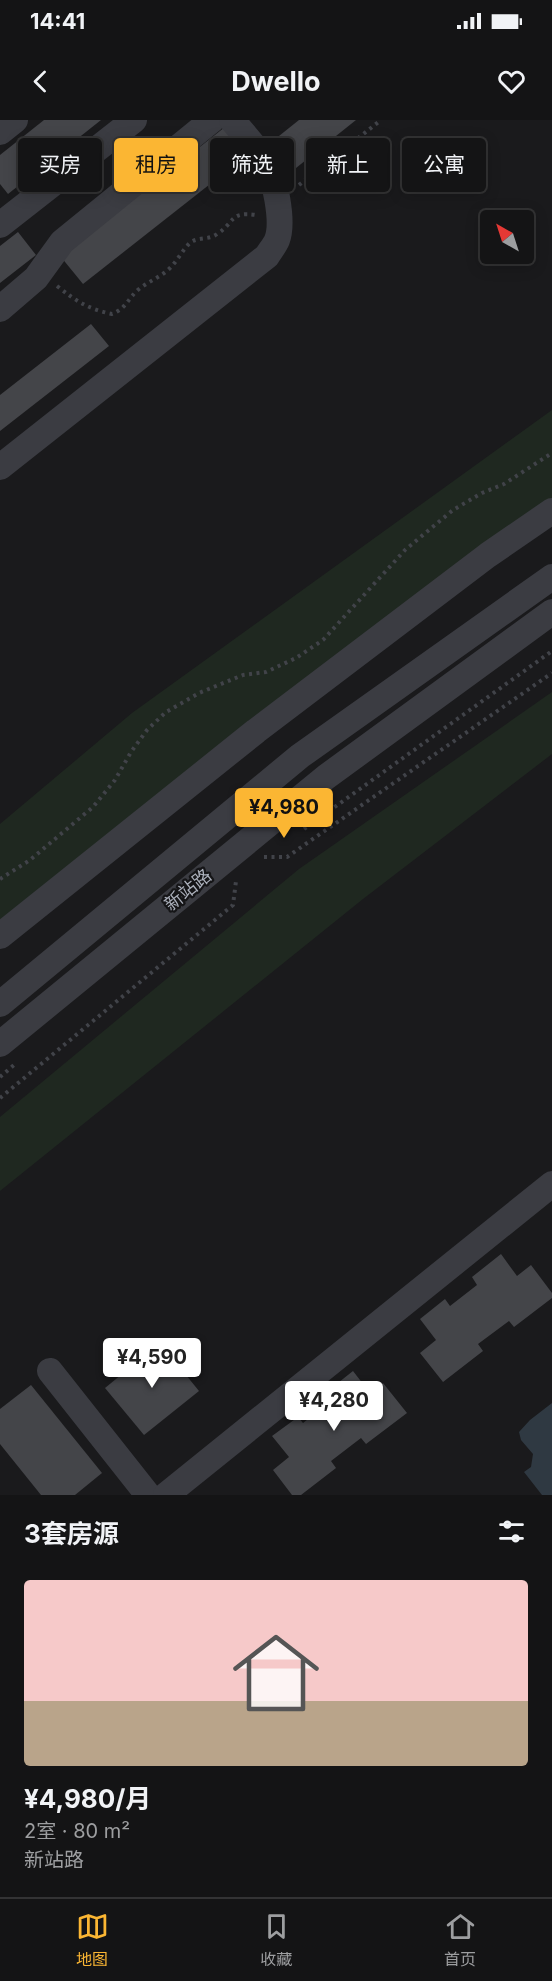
<!DOCTYPE html>
<html lang="zh">
<head>
<meta charset="utf-8">
<style>
  body { margin:0; font-family:Inter,"Noto Sans SC",sans-serif; background:#1d1d1e; color:#f1f3f6; height:100vh; display:flex; flex-direction:column; font-size:22px; white-space:nowrap }
  * { box-sizing:border-box; margin:0 }
  p { font-size:20px; color:#9d9ea0 }
  .icon { flex:none; width:33px; height:33px; fill:none; stroke:currentColor; stroke-width:2; stroke-linecap:round; stroke-linejoin:round }
  .map { position:relative; height:1375px; overflow:hidden }
  .sheet { display:flex; flex-direction:column; background:#141415; flex:1 }
  .sheet>* { flex:none }
  .banner { position:absolute; left:18px; top:18px; width:516px; height:54px; display:flex; gap:12px }
  .needle { width:39px; rotate:321deg }
  .fabs { position:absolute; left:480px; top:90px; display:grid; gap:12px }
  .fabs a { display:grid; place-items:center; width:54px; height:54px; border-radius:6px; background:#141415; box-shadow:0 3px 15px #0003,0 0 0 2px #333334; font-size:30px }
  .price { position:absolute; translate:-50% -51px; padding:0 14px; border-radius:6px; background:#fff; color:#222; font-size:20px; line-height:39px; filter:drop-shadow(0 2px 3px #0008) }
  .price::after { content:''; position:absolute; left:50%; top:36px; width:18px; height:14px; margin-left:-9px; background:inherit; clip-path:polygon(0 0,100% 0,50% 100%) }
  .price.current { background:#fbb633; color:#111 }
  ul { padding:0; list-style:none }
  li { display:grid; align-content:center; gap:12px; height:318px; padding:0 24px }
  li+li { border-top:2px solid #333334 }
  li span { display:grid; place-items:center; height:186px; border-radius:6px; color:#555 }
  li>.icon { margin-inline-start:auto }
  span .icon { width:108px; height:108px; fill:#fffc; stroke-width:1 }
  li b { font-size:26px }
  h2 { display:flex; justify-content:space-between; align-items:center; height:72px; padding:0 24px; font-size:26px }
  .tag { padding:0 21px; border-radius:6px; background:#141415; box-shadow:0 3px 15px #0003,0 0 0 2px #333334; font-size:21px; line-height:54px }
  .tag.current { background:#fbb633; color:#111 }
  .status { display:flex; justify-content:space-between; align-items:center; height:42px; padding:0 30px; background:#141415; direction:ltr }
  .status svg { height:16px; fill:currentColor }
  header { display:flex; justify-content:space-between; align-items:center; height:78px; padding:0 24px; background:#141415; font-size:27px; font-weight:700 }
  .tabs { display:flex; justify-content:space-around; align-items:center; height:84px; border-top:2px solid #333334; background:#141415; font-size:16px; color:#9d9ea0 }
  .tabs a { display:grid; justify-items:center; gap:3px }
  .tabs .current { color:#fbb633 }
  .map>svg:first-child { display:block }
  .green { fill:#1f2820 }
  .water { fill:#2f3942 }
  .building { fill:#444549 }
  .lines { fill:none; stroke-linecap:round; stroke-linejoin:round }
  .path { stroke:#414349; stroke-width:4; stroke-dasharray:3 4.5; stroke-linecap:butt }
  .minor { stroke:#3b3c42; stroke-width:26 }
  .labels { text-anchor:middle; stroke-width:4.5; stroke-linejoin:round; paint-order:stroke }
  .street-label { font-size:18px; fill:#acb1bc; stroke:#151517 }
</style>
</head>
<body>
<div class="status"><b>14:41</b><svg viewBox="0 0 49 12"><path d="M0 12V9h3v3zM5 12V6h3v6zM10 12V3h3v9zM15 12V0h3v12zM26 1h20v11H26zM47 4h2v5h-2z"/></svg></div>
<header><svg class="icon" aria-label="back" viewBox="0 0 24 24"><path d="M15 5l-7 7 7 7"/></svg>Dwello<svg class="icon" aria-label="heart" viewBox="0 0 24 24"><path d="M12 20l-8-8c-3-5 5-10 8-4 3-6 11-1 8 4z"/></svg></header>
<div class="map">
<svg width="552" height="1375" viewBox="0 0 552 1375">
  <rect width="100%" height="100%" fill="#1a1a1c"/>
  <g class="green">
    <path d="M 552,290 L 552,381 L 252,598 L 0,804 L 0,704 L 132,593 Z"/>
    <path d="M 552,572 L 552,634 L 363,779 L 0,1071 L 0,997 L 299,749 Z"/>
  </g>
  <path class="water" d="M 552,1283 L 552,1375 L 542,1375 L 524,1352 L 531,1347 L 533,1334 L 521,1320 L 519,1312 L 530,1300 Z"/>
  <g class="building">
    <path d="M 44,0 L 101,0 L 8,74 L 0,64 L 0,35 Z"/>
    <path d="M 299,0 L 356,0 L 296,48 L 274,20 Z"/>
    <path d="M 225,7 L 247,35 L 83,164 L 61,137 Z"/>
    <path d="M 18,112 L 36,135 L 0,163 L 0,126 Z"/>
    <path d="M 91,204 L 109,226 L 0,311 L 0,275 Z"/>
    <path d="M 501,1134 L 517,1156 L 531,1145 L 552,1173 L 552,1178 L 514,1207 L 509,1201 L 478,1224 L 483,1231 L 443,1262 L 420,1233 L 436,1220 L 420,1199 L 445,1179 L 450,1186 L 477,1165 L 472,1157 Z"/>
    <path d="M 160,1223 L 199,1271 L 144,1315 L 105,1268 Z"/>
    <path d="M 353,1251 L 370,1273 L 383,1263 L 407,1293 L 366,1324 L 361,1318 L 331,1341 L 336,1348 L 301,1375 L 292,1375 L 273,1350 L 289,1337 L 272,1316 L 298,1297 L 303,1303 L 330,1282 L 324,1274 Z"/>
    <path d="M 31,1265 L 102,1353 L 75,1375 L 41,1375 L 0,1324 L 0,1289 Z"/>
  </g>
  <g class="lines">
    <g class="path">
      <path d="M 299,65 L 381,0"/>
      <path d="M 57,166 C 76,181 88,189 112,194 C 127,188 128,178 139,169 C 149,161 161,157 170,148 C 178,140 183,129 191,122 C 199,117 209,120 217,114 C 235,103 229,91 256,95"/>
      <path d="M 304,709 L 552,531"/>
      <path d="M 264,737 L 287,737 L 552,553"/>
      <path d="M 0,759 L 30,740 L 93,687 L 115,660 L 131,632 L 147,610 L 166,592 L 199,573 L 243,555 L 266,552 L 296,538 L 323,520 L 405,430 L 453,390 L 482,373 L 504,364 L 552,333"/>
      <path d="M 0,957 L 14,945"/>
      <path d="M 0,978 L 233,785 L 236,761"/>
    </g>
    <g class="minor">
      <path d="M 0,12 L 15,0"/>
      <path d="M 0,105 L 134,0"/>
      <path d="M 0,189 L 36,158 L 62,122 L 212,0"/>
      <path d="M 0,347 L 267,136 C 270,131 275,125 277,120 C 284,102 275,57 265,41 C 256,27 243,13 232,0"/>
      <path d="M 0,816 L 256,611 L 488,435 L 552,391"/>
      <path d="M 0,884 L 300,636 L 552,457"/>
      <path d="M 0,924 L 326,657 L 552,492"/>
      <path d="M 50,1251 L 148,1375"/>
      <path d="M 166,1375 L 552,1064"/>
    </g>
  </g>
  <g class="labels">
    <g class="street-label">
      <text transform="translate(188 770) rotate(-39)" y="6">新站路</text>
    </g>
  </g>
</svg>
<div class="fabs">
<a><svg class="needle" viewBox="-14 -14 28 28"><path d="M0-13l5 13h-10z" fill="#e53935"/><path d="M0 13l5-13h-10z" fill="#9d9ea0"/></svg></a>
</div>
<b class="price current" style="left:284px;top:719px">¥4,980</b>
<b class="price" style="left:152px;top:1269px">¥4,590</b>
<b class="price" style="left:334px;top:1312px">¥4,280</b>
<div class="banner">
<a class="tag">买房</a>
<a class="tag current">租房</a>
<a class="tag">筛选</a>
<a class="tag">新上</a>
<a class="tag">公寓</a>
</div>
</div>
<section class="sheet">
<h2>3套房源<svg class="icon" aria-label="filters" viewBox="0 0 24 24"><path d="M4 7h16M4 17h16"/><circle cx="9" cy="7" r="2"/><circle cx="15" cy="17" r="2"/></svg></h2>
<ul>
<li><span style="background:linear-gradient(#f6c9c9 65%,#b9a48a 0)"><svg class="icon" aria-label="home" viewBox="0 0 24 24"><path d="M3 11l9-7 9 7M6 9v11h12V9"/></svg></span><div><b>¥4,980/月</b><p>2室 · 80 m²</p><p>新站路</p></div></li>
</ul>
</section>
<nav class="tabs">
<a class="current"><svg class="icon" aria-label="map" viewBox="0 0 24 24"><path d="M3 6l6-2 6 2 6-2v14l-6 2-6-2-6 2zM9 4v14M15 6v14"/></svg>地图</a>
<a><svg class="icon" aria-label="saved" viewBox="0 0 24 24"><path d="M7 4h10v16l-5-4-5 4z"/></svg>收藏</a>
<a><svg class="icon" aria-label="home" viewBox="0 0 24 24"><path d="M3 11l9-7 9 7M6 9v11h12V9"/></svg>首页</a>
</nav>
</body>
</html>
